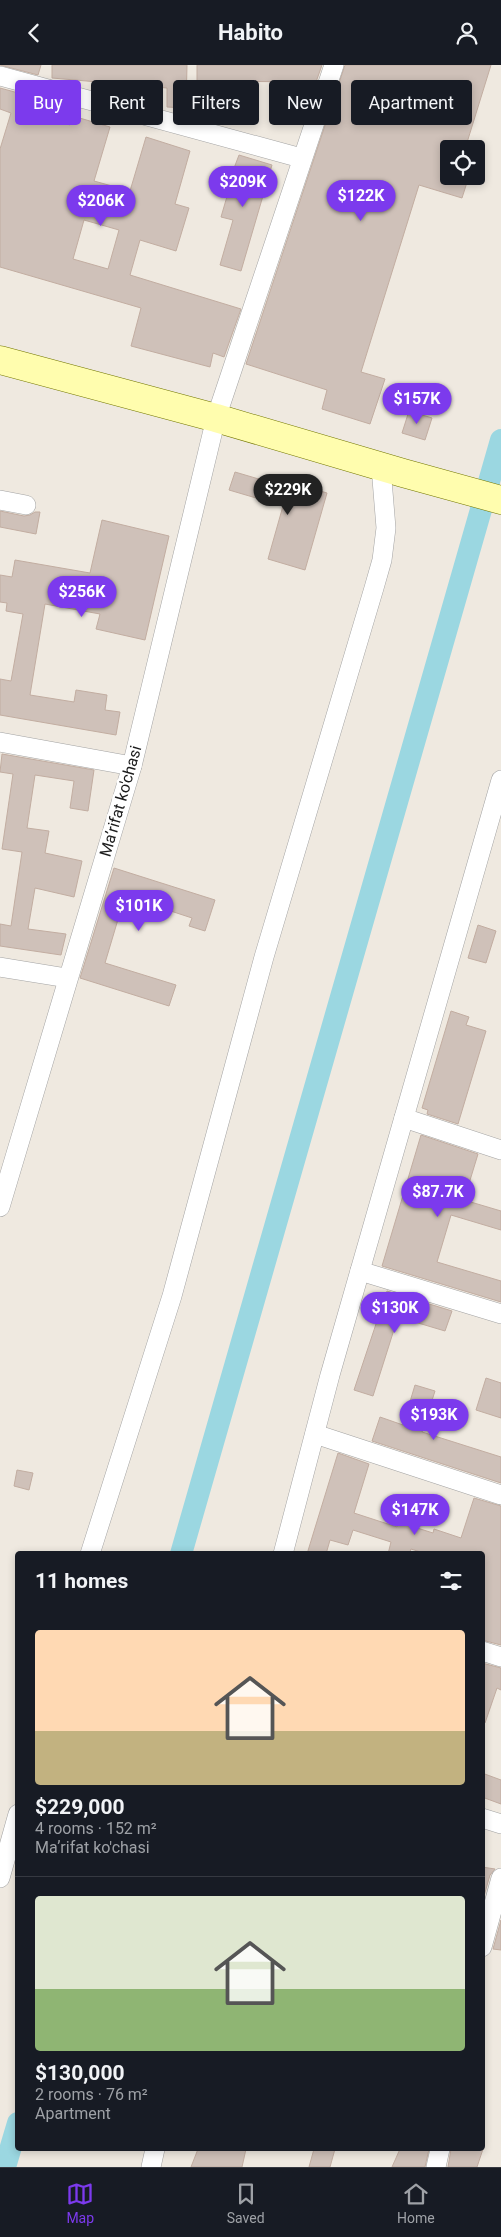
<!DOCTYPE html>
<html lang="en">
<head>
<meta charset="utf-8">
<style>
  body { margin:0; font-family:Roboto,sans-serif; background:#242831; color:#f1f3f6; height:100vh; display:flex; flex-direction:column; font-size:19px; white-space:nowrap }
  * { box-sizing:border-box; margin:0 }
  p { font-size:16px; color:#9ea1a6 }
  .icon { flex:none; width:28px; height:28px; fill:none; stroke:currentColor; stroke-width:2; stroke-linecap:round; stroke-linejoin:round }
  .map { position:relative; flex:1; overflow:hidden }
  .details { position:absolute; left:15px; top:1486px; width:470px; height:600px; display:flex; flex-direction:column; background:#171b24; border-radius:5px; box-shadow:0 2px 8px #0003 }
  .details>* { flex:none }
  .hud { position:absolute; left:15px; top:15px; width:471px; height:45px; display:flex; gap:10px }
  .buttons { position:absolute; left:440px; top:75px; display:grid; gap:10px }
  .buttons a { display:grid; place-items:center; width:45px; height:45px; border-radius:5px; background:#171b24; box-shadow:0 2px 8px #0003; font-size:25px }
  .price { position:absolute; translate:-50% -42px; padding:0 11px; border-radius:18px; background:#7c3aed; color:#fff; font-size:16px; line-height:32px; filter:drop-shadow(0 1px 2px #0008) }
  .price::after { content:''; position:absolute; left:50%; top:30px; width:15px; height:11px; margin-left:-8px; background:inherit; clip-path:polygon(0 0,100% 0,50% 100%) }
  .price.on { background:#222; color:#fff }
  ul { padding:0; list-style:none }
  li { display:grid; align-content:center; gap:10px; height:265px; padding:0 20px }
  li+li { border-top:1px solid #363941 }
  li span { display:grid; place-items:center; height:155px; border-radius:5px; color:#555 }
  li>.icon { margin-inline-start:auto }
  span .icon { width:90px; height:90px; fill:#fffc; stroke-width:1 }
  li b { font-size:21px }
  h2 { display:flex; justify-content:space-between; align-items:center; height:60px; padding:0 20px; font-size:21px }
  .tag { padding:0 18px; border-radius:5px; background:#171b24; box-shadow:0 2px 8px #0003; font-size:18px; line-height:45px }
  .tag.on { background:#7c3aed; color:#fff }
  header { display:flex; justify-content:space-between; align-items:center; height:65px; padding:0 20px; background:#171b24; font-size:22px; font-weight:700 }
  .dock { display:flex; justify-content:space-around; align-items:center; height:70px; border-top:1px solid #363941; background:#171b24; font-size:14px; color:#9ea1a6 }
  .dock a { display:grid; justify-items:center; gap:2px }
  .dock .on { color:#7c3aed }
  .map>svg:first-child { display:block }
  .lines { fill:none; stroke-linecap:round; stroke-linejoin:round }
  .canal { stroke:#9bd7e1; stroke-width:22 }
  .building { fill:#cfc1b9; stroke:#c2ada1; fill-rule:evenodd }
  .minor-casing { stroke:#a3a3a3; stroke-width:20 }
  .secondary-casing { stroke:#727600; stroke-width:29 }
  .minor { stroke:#fff; stroke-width:19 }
  .secondary { stroke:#fffdae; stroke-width:28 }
  .labels { text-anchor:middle; stroke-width:5; stroke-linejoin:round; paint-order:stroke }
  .street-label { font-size:16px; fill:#1c1c1c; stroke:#fff }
</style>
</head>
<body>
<header><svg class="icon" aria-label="back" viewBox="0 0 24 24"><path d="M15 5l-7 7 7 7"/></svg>Habito<svg class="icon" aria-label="person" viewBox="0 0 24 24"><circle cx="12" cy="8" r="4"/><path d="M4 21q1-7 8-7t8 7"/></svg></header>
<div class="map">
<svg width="501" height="2102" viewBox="0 0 501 2102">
  <rect width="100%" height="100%" fill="#efe9e0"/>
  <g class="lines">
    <g class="canal">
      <path d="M 181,1489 L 501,375"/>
      <path d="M 5,2102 L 18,2058"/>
    </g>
  </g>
  <g class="building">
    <path d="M 0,0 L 41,0 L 38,10 Z"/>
    <path d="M 52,0 L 187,0 L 186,43 L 167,42 L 167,23 L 52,13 Z"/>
    <path d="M 197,0 L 322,0 L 316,17 L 197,16 Z"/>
    <path d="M 345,0 L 491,0 L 465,84 L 449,84 L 449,111 L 469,111 L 462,133 L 419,120 L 361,307 L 385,314 L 370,359 L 322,344 L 327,325 L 246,299 Z"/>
    <path d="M 0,23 L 33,32 L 28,48 L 70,60 L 73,51 L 110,62 L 94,116 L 130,126 L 146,72 L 190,86 L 175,139 L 189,143 L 176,186 L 140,175 L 130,210 L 241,244 L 224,292 L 213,288 L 210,302 L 131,281 L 141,243 L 0,202 L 0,84 L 11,48 L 0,44 ZM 84,155 L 119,165 L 108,204 L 73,194 Z"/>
    <path d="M 239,90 L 272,100 L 241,206 L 220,200 L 233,155 L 221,152 L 228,128 L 225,127 Z"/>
    <path d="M 409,346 L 432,353 L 425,375 L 402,368 Z"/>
    <path d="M 235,407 L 279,420 L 281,414 L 327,428 L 305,505 L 268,494 L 283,441 L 229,425 Z"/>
    <path d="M 0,446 L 24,451 L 30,450 L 35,447 L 40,447 L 36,469 L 0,462 Z"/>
    <path d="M 102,455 L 169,471 L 145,575 L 96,564 L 100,549 L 45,539 L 30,630 L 74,637 L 76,625 L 107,630 L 105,645 L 120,647 L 116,670 L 0,650 L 0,614 L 11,616 L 23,549 L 6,546 L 7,538 L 0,537 L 0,510 L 12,512 L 15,495 L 90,508 Z"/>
    <path d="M 2,689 L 94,705 L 88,746 L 70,743 L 74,716 L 35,710 L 27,763 L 49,766 L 45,788 L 82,796 L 74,832 L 35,823 L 28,864 L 66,869 L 61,890 L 0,881 L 0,859 L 11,861 L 22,787 L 2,784 L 13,709 L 0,707 Z"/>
    <path d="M 114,803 L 215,835 L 205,866 L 189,861 L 192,853 L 125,831 L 105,898 L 176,920 L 169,941 L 80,913 Z"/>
    <path d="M 478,860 L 496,866 L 486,898 L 468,893 Z"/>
    <path d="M 451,946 L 469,952 L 466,960 L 486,966 L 458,1059 L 427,1049 L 428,1045 L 422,1043 Z"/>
    <path d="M 421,1070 L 478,1089 L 464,1135 L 501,1146 L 501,1165 L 451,1150 L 437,1197 L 501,1216 L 501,1237 L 382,1201 Z"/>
    <path d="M 387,1226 L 452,1246 L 445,1266 L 398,1252 L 373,1331 L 354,1325 Z"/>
    <path d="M 486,1313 L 501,1318 L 501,1353 L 476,1345 Z"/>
    <path d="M 415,1320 L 435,1326 L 422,1367 L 501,1392 L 501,1418 L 372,1376 L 380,1352 L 403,1360 Z"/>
    <path d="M 338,1388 L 369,1399 L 354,1448 L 397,1462 L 398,1457 L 433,1468 L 434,1464 L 461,1473 L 474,1433 L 501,1441 L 501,1580 L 482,1575 L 482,1489 L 427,1489 L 411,1484 L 409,1489 L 388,1489 L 391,1477 L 353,1465 L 348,1480 L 330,1475 L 326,1489 L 307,1489 Z"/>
    <path d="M 17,1405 L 33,1408 L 29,1425 L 14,1421 Z"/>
    <path d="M 482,1598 L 501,1603 L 501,1625 L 497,1623 L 485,1658 L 482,1658 Z"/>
    <path d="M 482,1708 L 501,1715 L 501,1739 L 482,1732 Z"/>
    <path d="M 482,1802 L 495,1804 L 490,1810 L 482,1838 Z"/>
    <path d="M 501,1855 L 501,1885 L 493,1884 Z"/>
    <path d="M 198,2084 L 246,2084 L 242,2102 L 191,2102 Z"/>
    <path d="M 314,2084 L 335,2084 L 330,2102 L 309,2102 Z"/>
    <path d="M 400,2084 L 429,2084 L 425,2102 L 392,2102 Z"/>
    <path d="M 451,2084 L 483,2084 L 477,2102 L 448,2102 Z"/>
  </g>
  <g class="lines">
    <defs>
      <g id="minor">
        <path d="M 0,11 L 301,93"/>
        <path d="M 0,435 L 26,440"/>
        <path d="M 0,677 L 132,701"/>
        <path d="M 0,902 L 67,913"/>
        <path d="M 404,1053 L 501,1085"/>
        <path d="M 0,1142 L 132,701 L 216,353 L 334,0"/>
        <path d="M 360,1206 L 501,1249"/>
        <path d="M 315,1369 L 501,1430"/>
        <path d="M 90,1489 L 172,1231 L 264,892 L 374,523 L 382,495 L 386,463 L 381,402"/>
        <path d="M 283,1489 L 330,1310 L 501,715"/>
        <path d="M 482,1586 L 501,1592"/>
        <path d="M 482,1753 L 501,1759"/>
        <path d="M 0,1813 L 18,1749"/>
        <path d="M 482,1882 L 501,1813"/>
        <path d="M 151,2102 L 155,2084"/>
        <path d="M 436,2102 L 440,2084"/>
      </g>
      <path id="secondary" d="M 0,295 L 216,353 L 403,408 L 501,435"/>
    </defs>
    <use href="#minor" class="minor-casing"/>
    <use href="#secondary" class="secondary-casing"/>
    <use href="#minor" class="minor"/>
    <use href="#secondary" class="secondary"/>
  </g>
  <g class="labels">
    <g class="street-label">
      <text transform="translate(120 736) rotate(-74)" y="6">Maʼrifat ko'chasi</text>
    </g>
  </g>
</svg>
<div class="buttons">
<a><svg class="icon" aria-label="locate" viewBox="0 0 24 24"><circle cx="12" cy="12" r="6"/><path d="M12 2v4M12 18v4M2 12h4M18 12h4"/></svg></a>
</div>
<b class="price" style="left:243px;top:143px">$209K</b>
<b class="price" style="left:361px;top:157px">$122K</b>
<b class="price" style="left:101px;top:162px">$206K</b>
<b class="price" style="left:417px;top:360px">$157K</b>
<b class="price on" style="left:288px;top:451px">$229K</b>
<b class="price" style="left:82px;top:553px">$256K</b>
<b class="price" style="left:139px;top:867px">$101K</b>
<b class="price" style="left:438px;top:1153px">$87.7K</b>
<b class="price" style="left:395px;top:1269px">$130K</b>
<b class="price" style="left:434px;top:1376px">$193K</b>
<b class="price" style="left:415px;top:1471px">$147K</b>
<div class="hud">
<a class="tag on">Buy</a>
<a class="tag">Rent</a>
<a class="tag">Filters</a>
<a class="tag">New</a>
<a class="tag">Apartment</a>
</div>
<section class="details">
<h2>11 homes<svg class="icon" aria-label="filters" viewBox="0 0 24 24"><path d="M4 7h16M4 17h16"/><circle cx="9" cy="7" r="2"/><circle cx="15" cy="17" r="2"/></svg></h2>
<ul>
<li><span style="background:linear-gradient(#ffd9b3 65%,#c2b280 0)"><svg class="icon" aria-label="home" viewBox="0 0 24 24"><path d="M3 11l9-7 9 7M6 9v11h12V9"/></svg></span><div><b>$229,000</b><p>4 rooms · 152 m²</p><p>Maʼrifat ko'chasi</p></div></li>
<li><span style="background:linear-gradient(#dfe7d0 60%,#8fb573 0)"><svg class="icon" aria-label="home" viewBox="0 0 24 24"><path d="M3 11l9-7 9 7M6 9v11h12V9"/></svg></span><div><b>$130,000</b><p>2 rooms · 76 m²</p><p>Apartment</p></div></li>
</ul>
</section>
</div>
<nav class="dock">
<a class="on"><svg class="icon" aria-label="map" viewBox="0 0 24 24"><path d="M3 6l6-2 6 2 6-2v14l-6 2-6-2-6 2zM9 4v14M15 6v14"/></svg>Map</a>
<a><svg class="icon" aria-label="saved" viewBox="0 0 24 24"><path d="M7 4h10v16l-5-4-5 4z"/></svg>Saved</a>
<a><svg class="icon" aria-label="home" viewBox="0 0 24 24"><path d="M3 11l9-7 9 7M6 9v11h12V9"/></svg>Home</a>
</nav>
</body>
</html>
